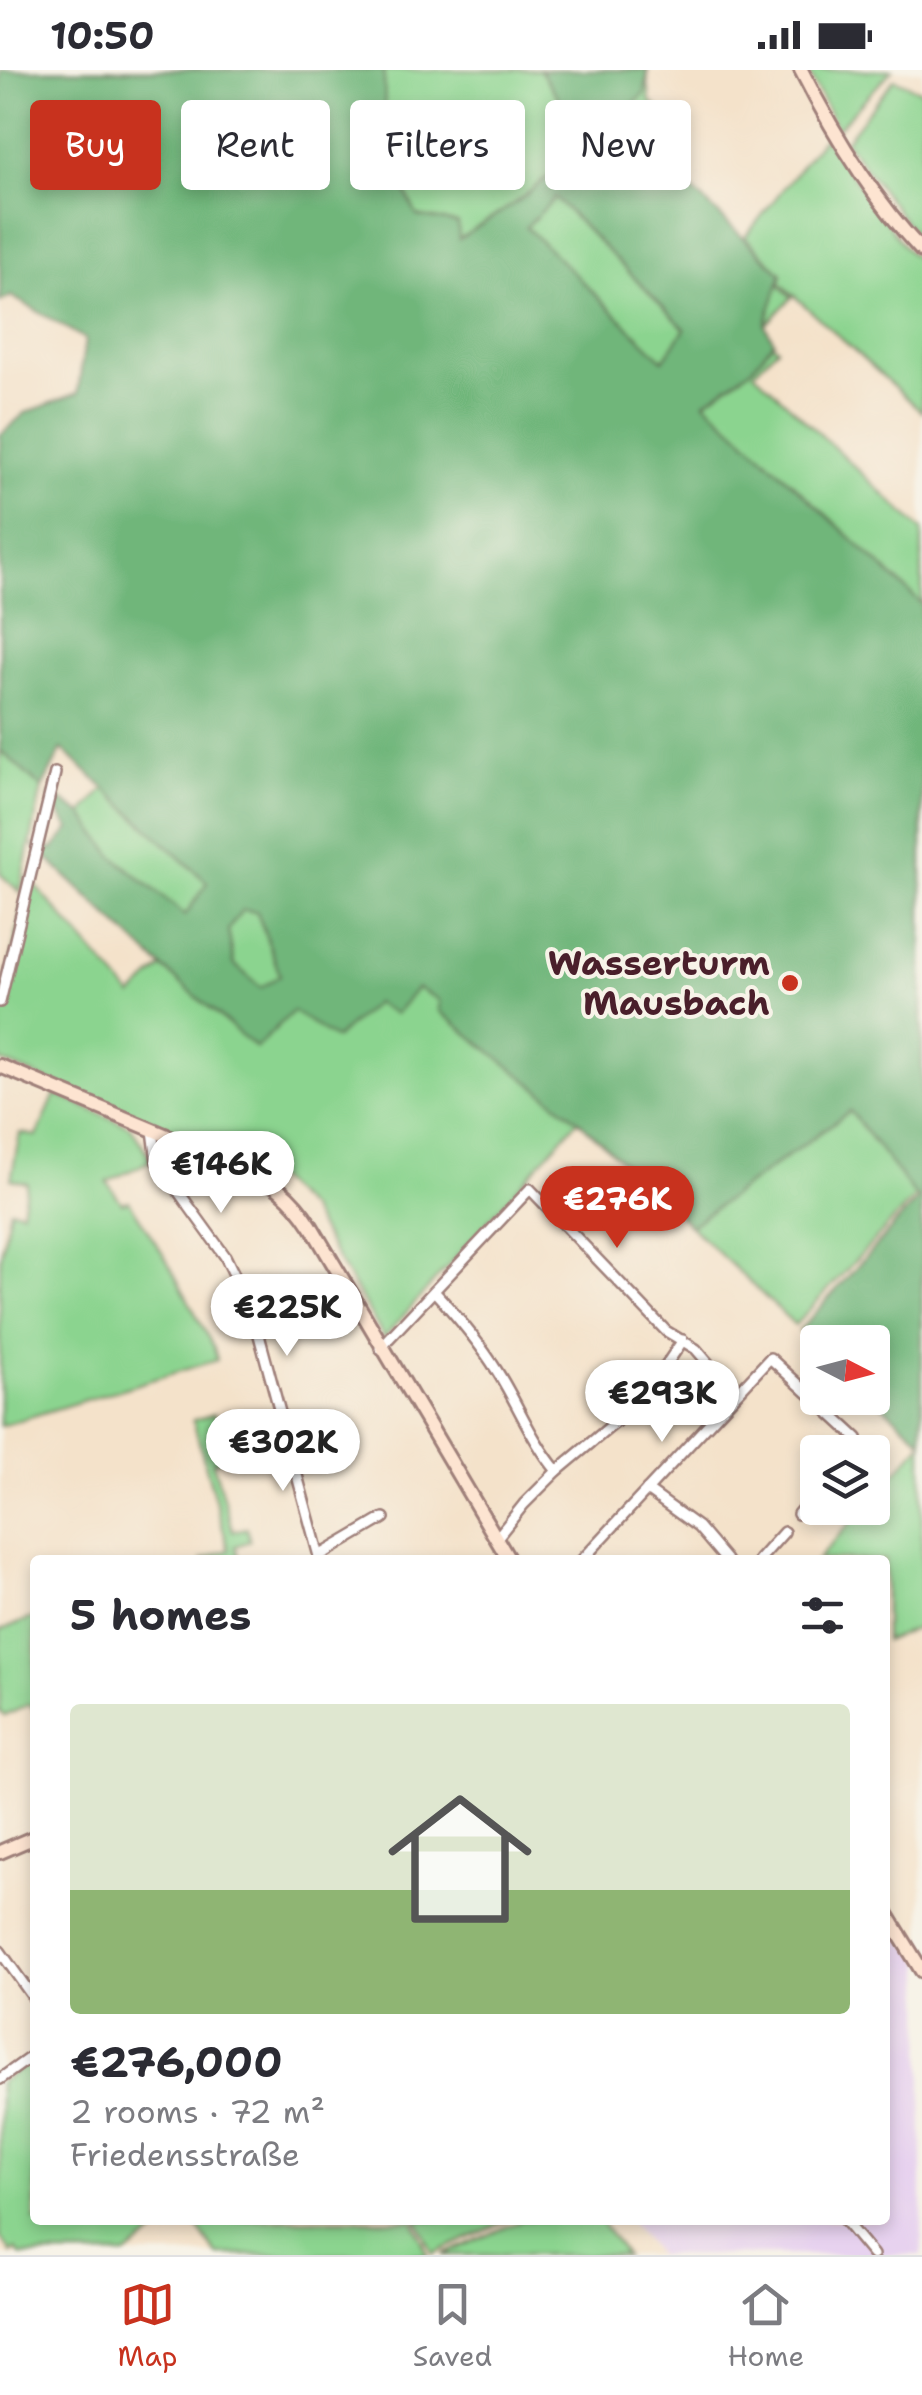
<!DOCTYPE html>
<html lang="en">
<head>
<meta charset="utf-8">
<style>
  body { margin:0; font-family:"Shantell Sans",sans-serif; background:#f2f2f3; color:#2b2b33; height:100vh; display:flex; flex-direction:column; font-size:38px; white-space:nowrap }
  * { box-sizing:border-box; margin:0 }
  p { font-size:32px; color:#7c7c81 }
  .icon { flex:none; width:55px; height:55px; fill:none; stroke:currentColor; stroke-width:2; stroke-linecap:round; stroke-linejoin:round }
  .map { position:relative; flex:1; overflow:hidden }
  .side { position:absolute; left:30px; top:1485px; width:860px; height:670px; display:flex; flex-direction:column; background:#fff; border-radius:10px; box-shadow:0 5px 15px #0003 }
  .side>* { flex:none }
  .top-card { position:absolute; left:30px; top:30px; width:862px; height:90px; display:flex; gap:20px }
  .needle { width:65px; rotate:96deg }
  .controls { position:absolute; left:800px; top:1255px; display:grid; gap:20px }
  .controls a { display:grid; place-items:center; width:90px; height:90px; border-radius:10px; background:#fff; box-shadow:0 5px 15px #0003; font-size:50px }
  .price { position:absolute; translate:-50% -85px; padding:0 22px; border-radius:35px; background:#fff; color:#222; font-size:32px; line-height:65px; filter:drop-shadow(0 2px 5px #0008) }
  .price::after { content:''; position:absolute; left:50%; top:60px; width:30px; height:22px; margin-left:-15px; background:inherit; clip-path:polygon(0 0,100% 0,50% 100%) }
  .price.active { background:#c8321e; color:#fff }
  ul { padding:0; list-style:none }
  li { display:grid; align-content:center; gap:20px; height:530px; padding:0 40px }
  li span { display:grid; place-items:center; height:310px; border-radius:10px; color:#555 }
  li>.icon { margin-inline-start:auto }
  span .icon { width:180px; height:180px; fill:#fffc; stroke-width:1 }
  li b { font-size:42px }
  h2 { display:flex; justify-content:space-between; align-items:center; height:120px; padding:0 40px; font-size:42px }
  .tag { padding:0 35px; border-radius:10px; background:#fff; box-shadow:0 5px 15px #0003; font-size:35px; line-height:90px }
  .tag.active { background:#c8321e; color:#fff }
  .status { display:flex; justify-content:space-between; align-items:center; height:70px; padding:0 50px; background:#fff; direction:ltr }
  .status svg { height:28px; fill:currentColor }
  .menu { display:flex; justify-content:space-around; align-items:center; height:140px; border-top:2px solid #e1e1e2; background:#fff; font-size:28px; color:#7c7c81 }
  .menu a { display:grid; justify-items:center; gap:5px }
  .menu .active { color:#c8321e }
  .map>svg:first-child { display:block }
  .built { fill:#e7d2ef }
  .green { fill:#8bd48f; stroke:#6a7a5d; stroke-width:2.5 }
  .forest { fill:#70b67a; stroke:#5d6a52; stroke-width:2.5; fill-rule:evenodd }
  .lines { fill:none; stroke-linecap:round; stroke-linejoin:round }
  .street-casing { stroke:#9f807a; stroke-width:14 }
  .secondary-casing { stroke:#9f807a; stroke-width:18 }
  .street { stroke:#fff; stroke-width:9 }
  .secondary { stroke:#fde4d1; stroke-width:12 }
  .poi-dot { fill:#c8321e; stroke:#f7f3e8; stroke-width:4 }
  .labels { text-anchor:middle; stroke-width:8; stroke-linejoin:round; paint-order:stroke }
  .poi-label { font-size:35px; font-weight:bold; fill:#4a1f2b; stroke:#f7f3e8; text-anchor:end }
</style>
</head>
<body>
<div class="status"><b>10:50</b><svg viewBox="0 0 49 12"><path d="M0 12V9h3v3zM5 12V6h3v6zM10 12V3h3v9zM15 12V0h3v12zM26 1h20v11H26zM47 4h2v5h-2z"/></svg></div>
<div class="map">
<svg width="922" height="2185" viewBox="0 0 922 2185">
  <rect width="100%" height="100%" fill="#f7f3e8"/>
  <filter id="ink" filterUnits="userSpaceOnUse"><feTurbulence type="fractalNoise" baseFrequency=".01" numOctaves="2"/><feDisplacementMap in="SourceGraphic" scale="20" xChannelSelector="R" yChannelSelector="G"/><feConvolveMatrix kernelMatrix="1 2 1 2 8 2 1 2 1" color-interpolation-filters="sRGB"/></filter>
  <filter id="wash" filterUnits="userSpaceOnUse"><feTurbulence type="fractalNoise" baseFrequency=".0048" numOctaves="4" result="noise"/><feDisplacementMap in="SourceGraphic" scale="40" xChannelSelector="R" yChannelSelector="G"/><feGaussianBlur stdDeviation="2.25" result="paint"/><feColorMatrix in="noise" values="0 0 0 0 0 0 0 0 0 0 0 0 0 0 0 0 0 1.4 0 .05"/><feComposite in="paint" operator="in"/></filter>
  <g filter="url(#wash)">
    <rect width="100%" height="100%" fill="#f4e2ca"/>
    <path class="built" d="M 885,1833 L 922,1892 L 922,2185 L 658,2185 L 628,2150 L 885,2150 Z"/>
    <g class="green">
      <path d="M 45,0 L 647,0 L 650,31 L 662,42 L 630,77 L 792,227 L 760,261 L 777,278 L 754,302 L 922,460 L 922,534 L 506,147 L 439,217 Z"/>
      <path d="M 807,0 L 892,0 L 837,59 Z"/>
      <path d="M 894,9 L 922,21 L 922,174 L 845,71 Z"/>
      <path d="M 824,67 L 906,179 L 922,194 L 922,342 L 780,213 L 782,204 L 745,167 Z"/>
      <path d="M 0,680 L 42,718 L 20,822 L 0,804 Z"/>
      <path d="M 105,718 L 208,813 L 185,845 L 114,787 L 82,744 Z"/>
      <path d="M 28,807 L 132,926 L 162,897 L 256,978 L 293,940 L 375,932 L 418,918 L 439,930 L 440,941 L 578,1050 L 384,1268 L 308,1139 L 276,1109 L 230,1086 L 0,991 L 0,944 Z"/>
      <path d="M 242,839 L 257,842 L 281,906 L 261,919 L 234,894 L 228,860 Z"/>
      <path d="M 55,1024 L 131,1057 L 152,1090 L 107,1112 L 122,1133 L 129,1131 L 166,1189 L 214,1278 L 217,1290 L 0,1356 L 0,1189 L 10,1139 L 22,1141 L 27,1113 L 11,1109 L 20,1063 L 37,1066 Z"/>
      <path d="M 850,1041 L 916,1126 L 795,1255 L 690,1156 Z"/>
      <path d="M 214,1344 L 227,1388 L 213,1392 L 233,1461 L 247,1458 L 250,1471 L 236,1476 L 240,1490 L 201,1490 L 229,1480 L 193,1350 Z"/>
      <path d="M 922,1373 L 922,1556 L 885,1571 L 885,1490 L 817,1490 L 864,1438 L 872,1438 L 873,1428 Z"/>
      <path d="M 35,1547 L 35,1641 L 30,1634 L 5,1646 L 0,1641 L 0,1560 Z"/>
      <path d="M 35,1988 L 35,2150 L 175,2150 L 126,2185 L 20,2185 L 16,2179 L 11,2183 L 0,2166 L 0,2012 Z"/>
      <path d="M 193,2150 L 413,2150 L 428,2185 L 217,2185 Z"/>
      <path d="M 417,2150 L 508,2150 L 433,2184 Z"/>
      <path d="M 522,2150 L 600,2150 L 625,2185 L 442,2185 Z"/>
    </g>
    <path class="forest" d="M 0,0 L 384,0 L 386,79 L 417,146 L 458,153 L 459,169 L 518,131 L 556,100 L 563,35 L 540,0 L 648,0 L 645,23 L 618,50 L 782,204 L 765,255 L 774,271 L 751,299 L 705,332 L 922,534 L 922,1371 L 873,1327 L 872,1272 L 818,1272 L 817,1278 L 799,1261 L 918,1129 L 850,1041 L 690,1156 L 578,1050 L 439,941 L 439,930 L 417,918 L 395,944 L 375,933 L 335,969 L 293,941 L 256,978 L 162,897 L 34,776 L 53,779 L 70,759 L 49,729 L 51,723 L 82,744 L 114,787 L 185,845 L 208,813 L 62,679 L 42,718 L 0,680 L 0,365 L 25,343 L 78,323 L 85,269 L 11,226 L 0,232 ZM 555,128 L 685,259 L 663,290 L 526,157 ZM 242,840 L 257,842 L 280,905 L 261,918 L 234,894 L 228,860 Z"/>
  </g>
  <g filter="url(#ink)">
    <g class="lines">
      <defs>
        <g id="street">
          <path d="M 0,932 L 55,703"/>
          <path d="M 153,1060 L 157,1092 L 225,1186 L 253,1243 L 320,1490"/>
          <path d="M 434,1221 C 457,1246 479,1272 497,1301 C 518,1334 531,1370 557,1401"/>
          <path d="M 380,1278 L 530,1119 L 666,1261 L 696,1279 L 708,1293 L 729,1331"/>
          <path d="M 647,1420 L 698,1457 L 726,1490"/>
          <path d="M 798,1444 L 818,1420"/>
          <path d="M 496,1469 L 524,1434 L 557,1401 L 623,1346 L 656,1310 L 683,1270"/>
          <path d="M 319,1486 L 384,1448"/>
          <path d="M 582,1490 L 770,1288 L 857,1368 L 849,1382"/>
          <path d="M 759,1490 L 784,1462"/>
          <path d="M 0,1881 L 35,1930"/>
          <path d="M 0,2009 L 35,1984"/>
          <path d="M 844,2150 L 873,2185"/>
        </g>
        <g id="secondary">
          <path d="M 801,0 C 834,65 872,128 922,181"/>
          <path d="M 0,996 L 239,1096 C 271,1110 292,1126 311,1156 L 509,1490"/>
          <path d="M 0,1782 L 35,1767"/>
          <path d="M 885,1841 L 922,1901"/>
        </g>
      </defs>
      <use href="#street" class="street-casing"/>
      <use href="#secondary" class="secondary-casing"/>
      <use href="#street" class="street"/>
      <use href="#secondary" class="secondary"/>
    </g>
  </g>
  <circle class="poi-dot" cx="790" cy="913" r="10"/>
  <g class="labels">
    <g class="poi-label">
      <text x="770" y="905">Wasserturm<tspan x="770" dy="40">Mausbach</tspan></text>
    </g>
  </g>
</svg>
<div class="controls">
<a><svg class="needle" viewBox="-14 -14 28 28"><path d="M0-13l5 13h-10z" fill="#e53935"/><path d="M0 13l5-13h-10z" fill="#7c7c81"/></svg></a>
<a><svg class="icon" aria-label="layers" viewBox="0 0 24 24"><path d="M12 4l9 5-9 5-9-5zM3 14l9 5 9-5"/></svg></a>
</div>
<b class="price" style="left:221px;top:1146px">€146K</b>
<b class="price active" style="left:617px;top:1181px">€276K</b>
<b class="price" style="left:287px;top:1289px">€225K</b>
<b class="price" style="left:662px;top:1375px">€293K</b>
<b class="price" style="left:283px;top:1424px">€302K</b>
<div class="top-card">
<a class="tag active">Buy</a>
<a class="tag">Rent</a>
<a class="tag">Filters</a>
<a class="tag">New</a>
</div>
<section class="side">
<h2>5 homes<svg class="icon" aria-label="filters" viewBox="0 0 24 24"><path d="M4 7h16M4 17h16"/><circle cx="9" cy="7" r="2"/><circle cx="15" cy="17" r="2"/></svg></h2>
<ul>
<li><span style="background:linear-gradient(#dfe7d0 60%,#8fb573 0)"><svg class="icon" aria-label="home" viewBox="0 0 24 24"><path d="M3 11l9-7 9 7M6 9v11h12V9"/></svg></span><div><b>€276,000</b><p>2 rooms · 72 m²</p><p>Friedensstraße</p></div></li>
</ul>
</section>
</div>
<nav class="menu">
<a class="active"><svg class="icon" aria-label="map" viewBox="0 0 24 24"><path d="M3 6l6-2 6 2 6-2v14l-6 2-6-2-6 2zM9 4v14M15 6v14"/></svg>Map</a>
<a><svg class="icon" aria-label="saved" viewBox="0 0 24 24"><path d="M7 4h10v16l-5-4-5 4z"/></svg>Saved</a>
<a><svg class="icon" aria-label="home" viewBox="0 0 24 24"><path d="M3 11l9-7 9 7M6 9v11h12V9"/></svg>Home</a>
</nav>
</body>
</html>
